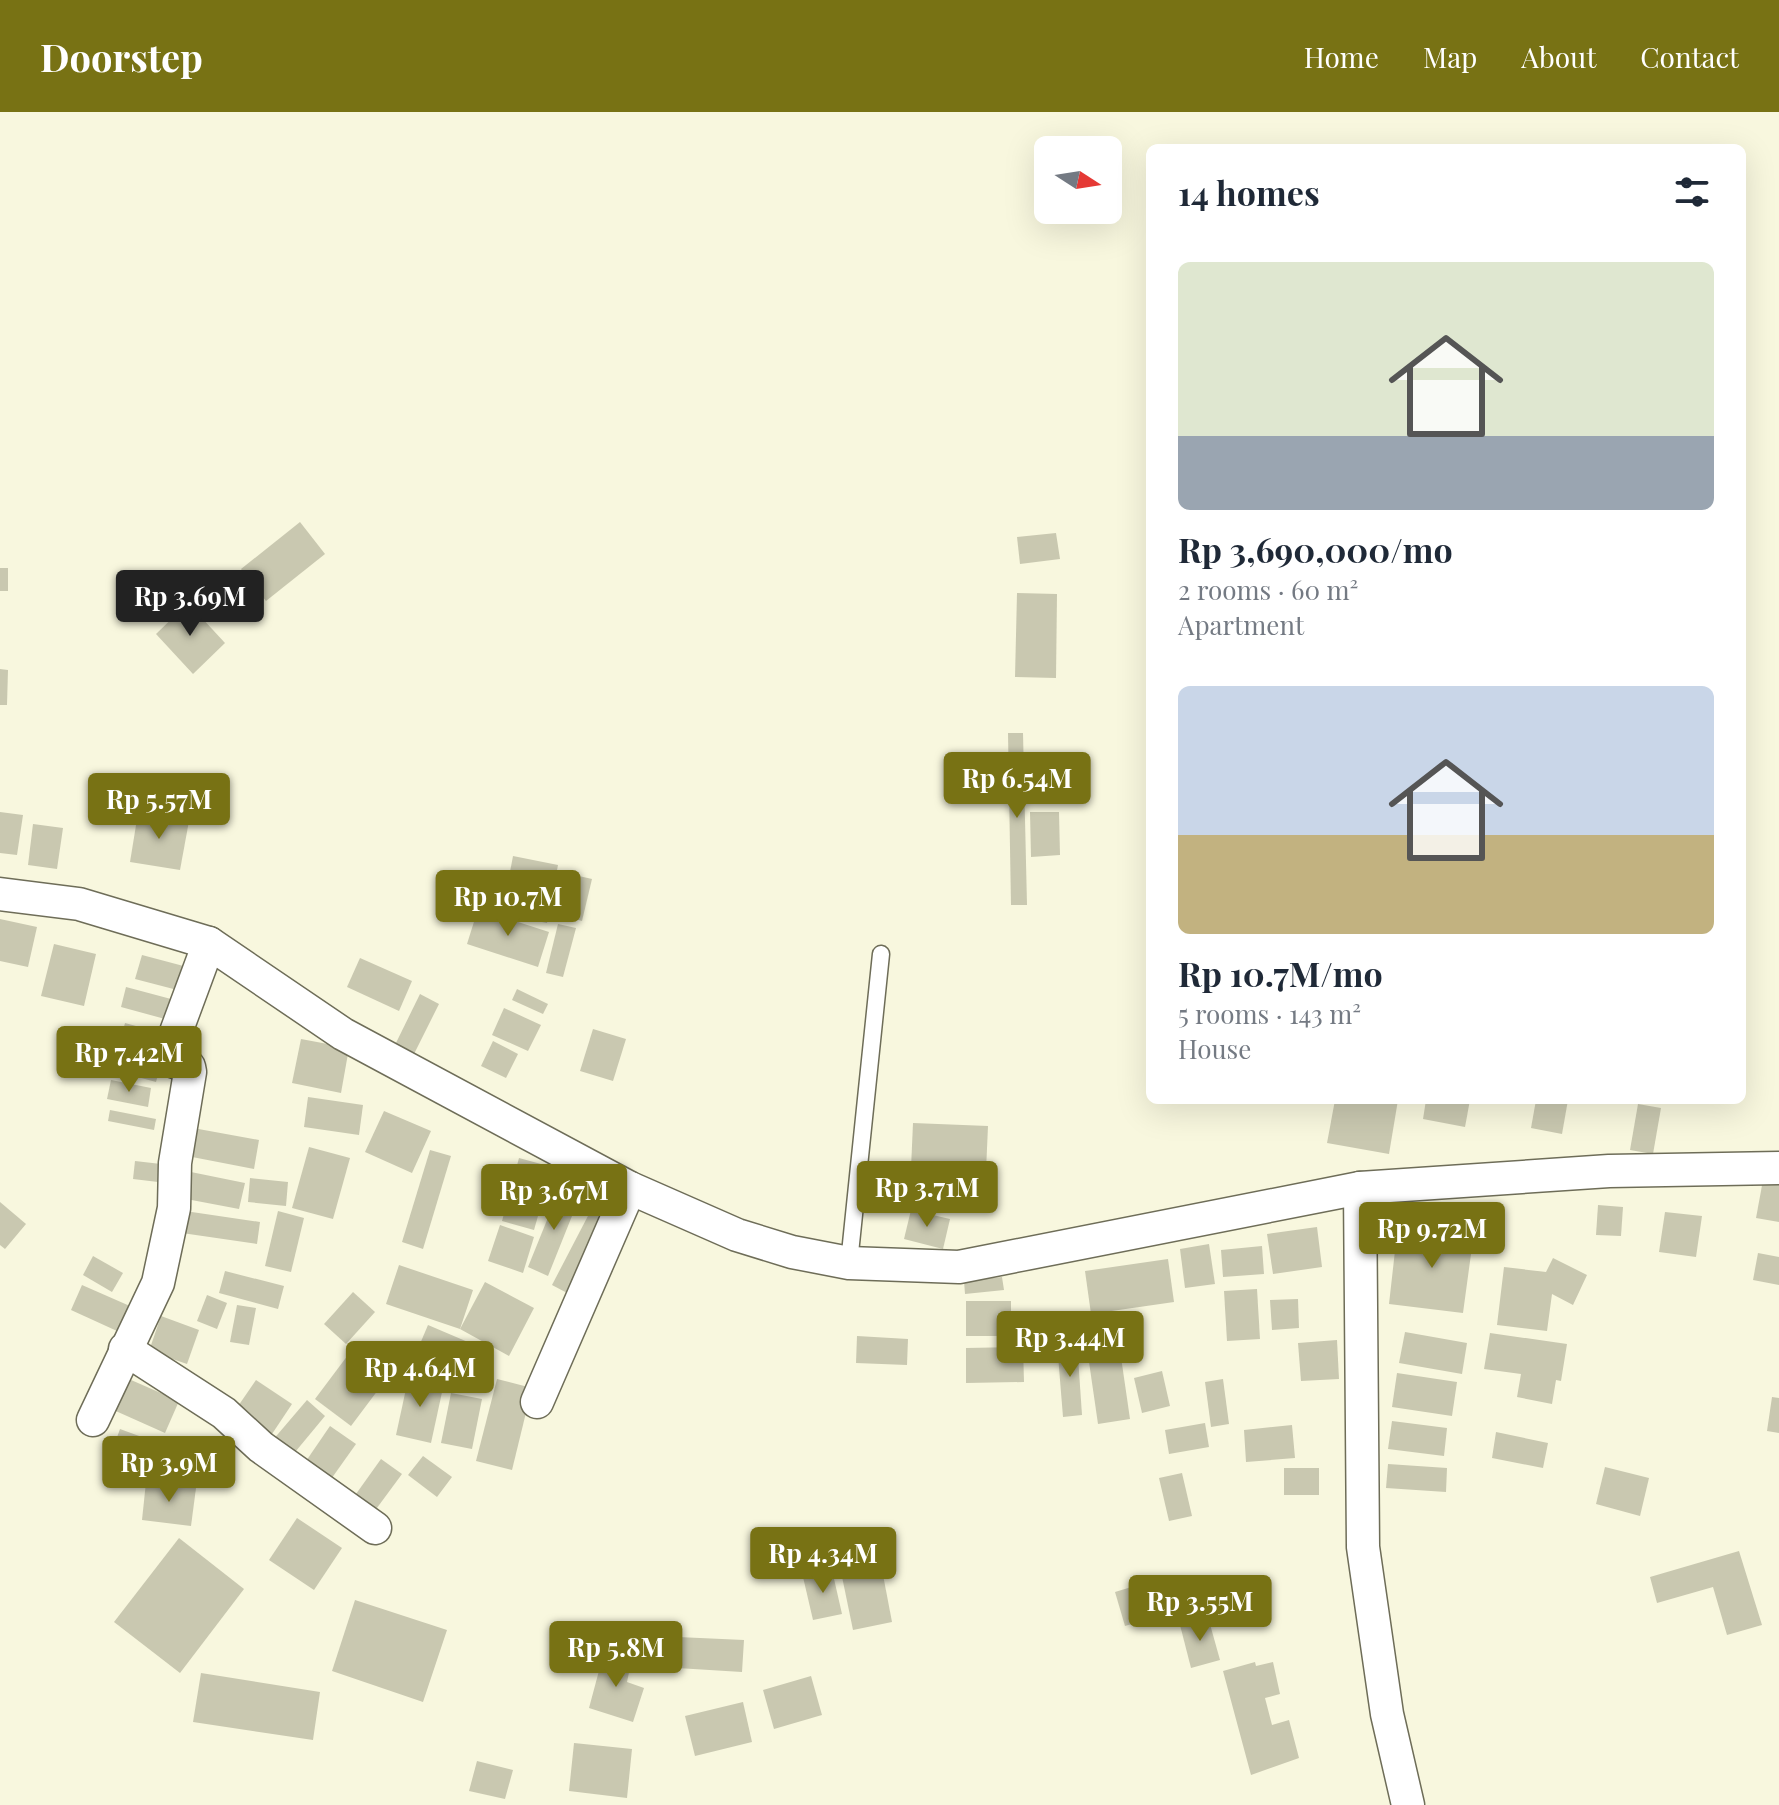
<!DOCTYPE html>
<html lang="en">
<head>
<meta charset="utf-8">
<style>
  body { margin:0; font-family:"Playfair Display",serif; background:#f2f2f3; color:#1f2937; height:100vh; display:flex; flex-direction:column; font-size:30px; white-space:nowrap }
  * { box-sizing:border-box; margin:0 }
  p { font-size:26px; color:#747a83 }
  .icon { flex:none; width:44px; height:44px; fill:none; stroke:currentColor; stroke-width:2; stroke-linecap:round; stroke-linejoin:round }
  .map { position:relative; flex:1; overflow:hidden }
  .side { position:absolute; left:1146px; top:32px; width:600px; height:960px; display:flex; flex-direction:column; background:#fff; border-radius:12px; box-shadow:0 8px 32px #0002 }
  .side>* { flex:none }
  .needle { width:52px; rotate:102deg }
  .buttons { position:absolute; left:1034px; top:24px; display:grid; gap:16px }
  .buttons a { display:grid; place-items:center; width:88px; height:88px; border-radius:12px; background:#fff; box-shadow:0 8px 32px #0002; font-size:40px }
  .price { position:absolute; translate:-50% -68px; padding:0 18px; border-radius:8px; background:#787214; color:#fff; font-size:26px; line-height:52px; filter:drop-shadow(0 2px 4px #0008) }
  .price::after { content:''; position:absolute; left:50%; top:48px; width:24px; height:18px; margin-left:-12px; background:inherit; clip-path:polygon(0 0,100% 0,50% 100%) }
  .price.on { background:#222; color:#fff }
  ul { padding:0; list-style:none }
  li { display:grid; align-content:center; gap:16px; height:424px; padding:0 32px }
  li span { display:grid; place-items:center; height:248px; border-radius:12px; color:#555 }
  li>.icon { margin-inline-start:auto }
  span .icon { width:144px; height:144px; fill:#fffc; stroke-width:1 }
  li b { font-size:34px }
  h2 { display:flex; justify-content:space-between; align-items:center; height:96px; padding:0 32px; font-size:34px }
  header { display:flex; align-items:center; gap:48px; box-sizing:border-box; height:112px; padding:0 40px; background:#787214; color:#fff }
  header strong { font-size:38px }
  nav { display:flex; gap:44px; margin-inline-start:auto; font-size:28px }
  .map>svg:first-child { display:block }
  .building { fill:#c9c8b0 }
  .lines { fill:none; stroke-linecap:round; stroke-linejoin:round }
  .service-casing { stroke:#6e6d58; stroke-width:19 }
  .minor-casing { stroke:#6e6d58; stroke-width:35 }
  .service { stroke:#fff; stroke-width:16 }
  .minor { stroke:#fff; stroke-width:32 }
</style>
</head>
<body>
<header>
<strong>Doorstep</strong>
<nav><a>Home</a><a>Map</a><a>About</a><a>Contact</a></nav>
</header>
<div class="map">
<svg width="1779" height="1693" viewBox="0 0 1779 1693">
  <rect width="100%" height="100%" fill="#f8f7de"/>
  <g class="building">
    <path d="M 300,410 L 325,442 L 266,489 L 241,457 Z"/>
    <path d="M 1056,421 L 1060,447 L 1020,452 L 1017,425 Z"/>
    <rect x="0" y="456" width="8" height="23"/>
    <path d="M 1017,481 L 1057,482 L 1056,566 L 1015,565 Z"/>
    <path d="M 188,491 L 225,531 L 193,562 L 156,522 Z"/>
    <path d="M 0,557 L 8,558 L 7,593 L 0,593 Z"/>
    <path d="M 1008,621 L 1023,621 L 1027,793 L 1011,793 Z"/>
    <path d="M 0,700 L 23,703 L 17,743 L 0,741 Z"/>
    <path d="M 1030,700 L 1059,700 L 1060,743 L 1031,745 Z"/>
    <path d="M 138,701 L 189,709 L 180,758 L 130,750 Z"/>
    <path d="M 33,712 L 63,716 L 57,757 L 28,753 Z"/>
    <path d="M 513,744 L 558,753 L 547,811 L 502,802 Z"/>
    <path d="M 566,761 L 592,767 L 582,809 L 557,802 Z"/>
    <path d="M 478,797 L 549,820 L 538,855 L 467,832 Z"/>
    <path d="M 0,807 L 37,815 L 28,855 L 0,849 Z"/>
    <path d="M 558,812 L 576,816 L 563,865 L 546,861 Z"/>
    <path d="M 54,832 L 96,842 L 84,894 L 41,884 Z"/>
    <path d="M 142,843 L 191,856 L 185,880 L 135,867 Z"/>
    <path d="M 360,846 L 412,869 L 399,899 L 347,875 Z"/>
    <path d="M 126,875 L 171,887 L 165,907 L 121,895 Z"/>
    <path d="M 517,877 L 548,892 L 543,902 L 512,888 Z"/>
    <path d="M 420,882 L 439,892 L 413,944 L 394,935 Z"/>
    <path d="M 504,896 L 541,913 L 528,939 L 492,923 Z"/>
    <path d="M 125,911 L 169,923 L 156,970 L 112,958 Z"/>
    <path d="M 593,917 L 626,927 L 613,969 L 580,959 Z"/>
    <path d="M 301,927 L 349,936 L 341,981 L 292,971 Z"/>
    <path d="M 493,929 L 518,942 L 506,966 L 481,954 Z"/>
    <path d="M 111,968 L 151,976 L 148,995 L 107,987 Z"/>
    <path d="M 308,985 L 363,993 L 359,1023 L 304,1015 Z"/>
    <path d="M 1335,988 L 1398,988 L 1389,1042 L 1327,1031 Z"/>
    <path d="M 1426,988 L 1470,988 L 1465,1015 L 1423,1007 Z"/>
    <path d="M 1536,988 L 1568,988 L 1562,1022 L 1531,1016 Z"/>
    <path d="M 1638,992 L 1661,996 L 1653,1042 L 1630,1038 Z"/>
    <path d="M 110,998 L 156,1007 L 154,1018 L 108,1009 Z"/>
    <path d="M 384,999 L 431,1019 L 412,1061 L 365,1040 Z"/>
    <path d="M 913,1011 L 988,1014 L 985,1082 L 910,1079 Z"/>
    <path d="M 193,1016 L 259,1028 L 254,1057 L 187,1044 Z"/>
    <path d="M 309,1035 L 350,1046 L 333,1107 L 292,1096 Z"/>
    <path d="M 430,1038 L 451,1044 L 423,1137 L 402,1130 Z"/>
    <path d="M 519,1046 L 552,1055 L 534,1118 L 502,1109 Z"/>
    <path d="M 135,1049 L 161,1052 L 158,1070 L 133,1067 Z"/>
    <path d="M 186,1059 L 245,1071 L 239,1097 L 181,1086 Z"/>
    <path d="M 250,1066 L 288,1070 L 286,1094 L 248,1090 Z"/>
    <path d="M 1763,1068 L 1779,1071 L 1779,1110 L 1756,1106 Z"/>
    <path d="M 560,1076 L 580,1084 L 548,1164 L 528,1155 Z"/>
    <path d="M 0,1090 L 26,1112 L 5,1137 L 0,1133 Z"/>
    <path d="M 1598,1093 L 1623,1095 L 1621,1124 L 1596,1123 Z"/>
    <path d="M 911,1098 L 950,1107 L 943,1137 L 904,1127 Z"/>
    <path d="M 185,1099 L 260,1110 L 257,1132 L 182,1121 Z"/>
    <path d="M 278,1099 L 304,1106 L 291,1160 L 265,1154 Z"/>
    <path d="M 590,1100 L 607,1109 L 569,1182 L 552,1173 Z"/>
    <path d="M 1665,1100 L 1702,1104 L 1696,1145 L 1659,1140 Z"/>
    <path d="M 1438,1112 L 1474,1120 L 1463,1201 L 1389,1192 L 1397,1121 L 1435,1125 Z"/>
    <path d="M 500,1113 L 534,1125 L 523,1161 L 488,1149 Z"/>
    <path d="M 1317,1115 L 1322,1155 L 1273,1162 L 1267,1122 Z"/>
    <path d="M 1209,1132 L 1215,1172 L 1185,1176 L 1180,1137 Z"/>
    <path d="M 1262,1134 L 1264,1162 L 1223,1165 L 1221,1138 Z"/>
    <path d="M 1758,1141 L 1779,1145 L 1779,1173 L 1753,1168 Z"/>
    <path d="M 93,1144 L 123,1161 L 112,1180 L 83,1163 Z"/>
    <path d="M 1553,1146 L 1587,1163 L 1573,1193 L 1552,1182 L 1547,1219 L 1497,1213 L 1504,1155 L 1546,1160 Z"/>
    <path d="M 1168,1147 L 1174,1190 L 1091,1202 L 1085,1159 Z"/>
    <path d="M 399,1153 L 473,1178 L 460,1217 L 386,1192 Z"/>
    <path d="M 225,1159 L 284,1174 L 278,1197 L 219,1181 Z"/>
    <path d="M 1002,1165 L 1004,1178 L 965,1182 L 964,1169 Z"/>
    <path d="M 485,1170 L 534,1196 L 509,1244 L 460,1217 Z"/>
    <path d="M 82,1173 L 139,1198 L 128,1224 L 71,1198 Z"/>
    <path d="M 1257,1177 L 1260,1227 L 1227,1229 L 1224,1179 Z"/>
    <path d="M 353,1180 L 375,1200 L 346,1232 L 324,1212 Z"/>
    <path d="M 207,1183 L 227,1191 L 217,1217 L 197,1209 Z"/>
    <path d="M 1298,1187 L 1299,1216 L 1272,1218 L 1270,1188 Z"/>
    <rect x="966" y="1189" width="45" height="35"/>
    <path d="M 237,1193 L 256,1196 L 249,1233 L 230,1230 Z"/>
    <path d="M 161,1204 L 199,1218 L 187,1252 L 149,1239 Z"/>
    <path d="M 428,1213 L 482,1236 L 468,1269 L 414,1246 Z"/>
    <path d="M 1405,1220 L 1467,1231 L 1462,1262 L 1399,1251 Z"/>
    <path d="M 1490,1221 L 1567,1232 L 1561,1269 L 1556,1268 L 1552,1292 L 1517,1285 L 1521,1262 L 1484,1257 Z"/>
    <path d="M 857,1224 L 908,1227 L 907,1253 L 856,1251 Z"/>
    <path d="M 1337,1228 L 1339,1267 L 1301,1269 L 1298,1231 Z"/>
    <path d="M 1077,1230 L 1082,1303 L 1063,1305 L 1057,1231 Z"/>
    <path d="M 1023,1235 L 1024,1270 L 966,1271 L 966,1236 Z"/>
    <path d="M 348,1243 L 384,1270 L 351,1314 L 315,1287 Z"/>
    <path d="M 1121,1245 L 1130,1307 L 1098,1312 L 1089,1250 Z"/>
    <path d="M 1162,1259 L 1170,1294 L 1142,1301 L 1134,1266 Z"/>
    <path d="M 1397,1261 L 1457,1270 L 1452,1304 L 1392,1295 Z"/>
    <path d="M 409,1263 L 444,1271 L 431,1331 L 396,1323 Z"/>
    <path d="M 122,1264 L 179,1289 L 165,1321 L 109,1296 Z"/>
    <path d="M 497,1267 L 532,1276 L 512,1358 L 476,1349 Z"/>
    <path d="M 1223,1267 L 1229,1312 L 1211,1315 L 1205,1270 Z"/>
    <path d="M 256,1268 L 292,1292 L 270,1325 L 234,1300 Z"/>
    <path d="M 451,1281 L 482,1287 L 472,1337 L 441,1331 Z"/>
    <path d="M 1772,1285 L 1779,1286 L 1779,1321 L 1767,1319 Z"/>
    <path d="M 307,1288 L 325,1304 L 291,1345 L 272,1329 Z"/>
    <path d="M 1392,1309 L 1447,1316 L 1444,1344 L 1388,1337 Z"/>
    <path d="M 1205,1311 L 1209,1335 L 1169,1342 L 1165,1318 Z"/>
    <path d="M 1292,1313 L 1295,1346 L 1246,1350 L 1244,1318 Z"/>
    <path d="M 330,1314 L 356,1332 L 329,1370 L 304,1352 Z"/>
    <path d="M 120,1317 L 150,1328 L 137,1364 L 107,1353 Z"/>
    <path d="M 1496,1320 L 1548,1331 L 1543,1356 L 1492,1346 Z"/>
    <path d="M 157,1338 L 212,1347 L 208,1374 L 153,1364 Z"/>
    <path d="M 423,1344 L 452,1365 L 437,1385 L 408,1363 Z"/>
    <path d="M 381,1347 L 402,1362 L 371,1404 L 351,1389 Z"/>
    <path d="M 1388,1352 L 1447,1356 L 1446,1380 L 1386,1376 Z"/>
    <path d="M 1605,1355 L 1649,1366 L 1640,1404 L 1596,1392 Z"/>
    <rect x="1284" y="1356" width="35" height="27"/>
    <path d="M 1182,1361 L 1192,1404 L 1169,1409 L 1159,1366 Z"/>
    <path d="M 146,1370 L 196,1376 L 191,1414 L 142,1408 Z"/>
    <path d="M 297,1406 L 342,1436 L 314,1478 L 269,1448 Z"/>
    <path d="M 179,1426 L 244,1477 L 180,1561 L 114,1510 Z"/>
    <path d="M 1739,1439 L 1762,1513 L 1727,1523 L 1713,1475 L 1657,1491 L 1650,1465 Z"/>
    <path d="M 880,1447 L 892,1510 L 853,1518 L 840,1455 Z"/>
    <path d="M 832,1458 L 842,1502 L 813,1508 L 803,1465 Z"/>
    <path d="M 1151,1469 L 1162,1503 L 1125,1514 L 1115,1480 Z"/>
    <path d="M 355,1488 L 447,1518 L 423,1590 L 332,1559 Z"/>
    <path d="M 1208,1505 L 1220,1548 L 1191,1556 L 1180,1513 Z"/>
    <path d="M 678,1525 L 744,1528 L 742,1560 L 677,1556 Z"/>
    <path d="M 604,1540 L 632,1546 L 627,1570 L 644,1576 L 633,1610 L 589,1596 Z"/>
    <path d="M 1255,1550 L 1256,1554 L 1273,1550 L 1280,1582 L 1265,1586 L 1272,1613 L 1289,1608 L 1299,1646 L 1251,1663 L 1223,1559 Z"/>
    <path d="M 201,1561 L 320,1580 L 313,1628 L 193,1610 Z"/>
    <path d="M 811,1564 L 822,1603 L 774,1617 L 763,1578 Z"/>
    <path d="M 743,1590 L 752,1630 L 695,1644 L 685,1604 Z"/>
    <path d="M 574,1631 L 632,1637 L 627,1686 L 569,1679 Z"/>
    <path d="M 477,1649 L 513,1658 L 505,1687 L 469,1679 Z"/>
  </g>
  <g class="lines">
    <defs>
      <path id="service" d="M 849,1151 L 881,842"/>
      <g id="minor">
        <path d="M 0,782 L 79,792 L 209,831 L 343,922 L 630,1076 L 737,1123 L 792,1140 L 849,1151 L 959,1155 L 1360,1076 L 1609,1059 L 1779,1056"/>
        <path d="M 1360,1076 L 1363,1435 L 1387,1602 L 1408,1693"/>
        <path d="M 125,1237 L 224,1301 L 261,1335 L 375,1416"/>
        <path d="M 537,1290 L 630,1076"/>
        <path d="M 93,1308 L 158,1171 L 174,1096 L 175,1051 L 190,960 L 189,955 L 172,949 L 169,939 L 209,831"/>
      </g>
    </defs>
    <use href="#service" class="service-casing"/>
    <use href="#minor" class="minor-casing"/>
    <use href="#service" class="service"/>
    <use href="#minor" class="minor"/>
  </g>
</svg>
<div class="buttons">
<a><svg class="needle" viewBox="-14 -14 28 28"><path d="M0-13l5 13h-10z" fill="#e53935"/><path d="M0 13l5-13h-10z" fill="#747a83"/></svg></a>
</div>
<b class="price on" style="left:190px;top:526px">Rp 3.69M</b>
<b class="price" style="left:1017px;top:708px">Rp 6.54M</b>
<b class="price" style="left:159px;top:729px">Rp 5.57M</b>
<b class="price" style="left:508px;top:826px">Rp 10.7M</b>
<b class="price" style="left:129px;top:982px">Rp 7.42M</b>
<b class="price" style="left:927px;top:1117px">Rp 3.71M</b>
<b class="price" style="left:554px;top:1120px">Rp 3.67M</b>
<b class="price" style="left:1432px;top:1158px">Rp 9.72M</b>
<b class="price" style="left:1070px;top:1267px">Rp 3.44M</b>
<b class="price" style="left:420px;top:1297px">Rp 4.64M</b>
<b class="price" style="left:169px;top:1392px">Rp 3.9M</b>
<b class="price" style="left:823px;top:1483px">Rp 4.34M</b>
<b class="price" style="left:1200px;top:1531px">Rp 3.55M</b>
<b class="price" style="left:616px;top:1577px">Rp 5.8M</b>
<section class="side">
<h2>14 homes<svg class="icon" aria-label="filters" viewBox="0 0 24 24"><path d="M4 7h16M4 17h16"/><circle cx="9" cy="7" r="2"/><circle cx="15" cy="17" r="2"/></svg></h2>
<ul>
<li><span style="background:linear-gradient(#dfe7d0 70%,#9aa5b1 0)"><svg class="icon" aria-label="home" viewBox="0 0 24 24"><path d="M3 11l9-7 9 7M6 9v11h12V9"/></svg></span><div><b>Rp 3,690,000/mo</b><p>2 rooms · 60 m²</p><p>Apartment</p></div></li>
<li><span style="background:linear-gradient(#c9d6e8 60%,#c2b280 0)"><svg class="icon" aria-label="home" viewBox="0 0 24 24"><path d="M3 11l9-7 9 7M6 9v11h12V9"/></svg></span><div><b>Rp 10.7M/mo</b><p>5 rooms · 143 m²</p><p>House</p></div></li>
</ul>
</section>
</div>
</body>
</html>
